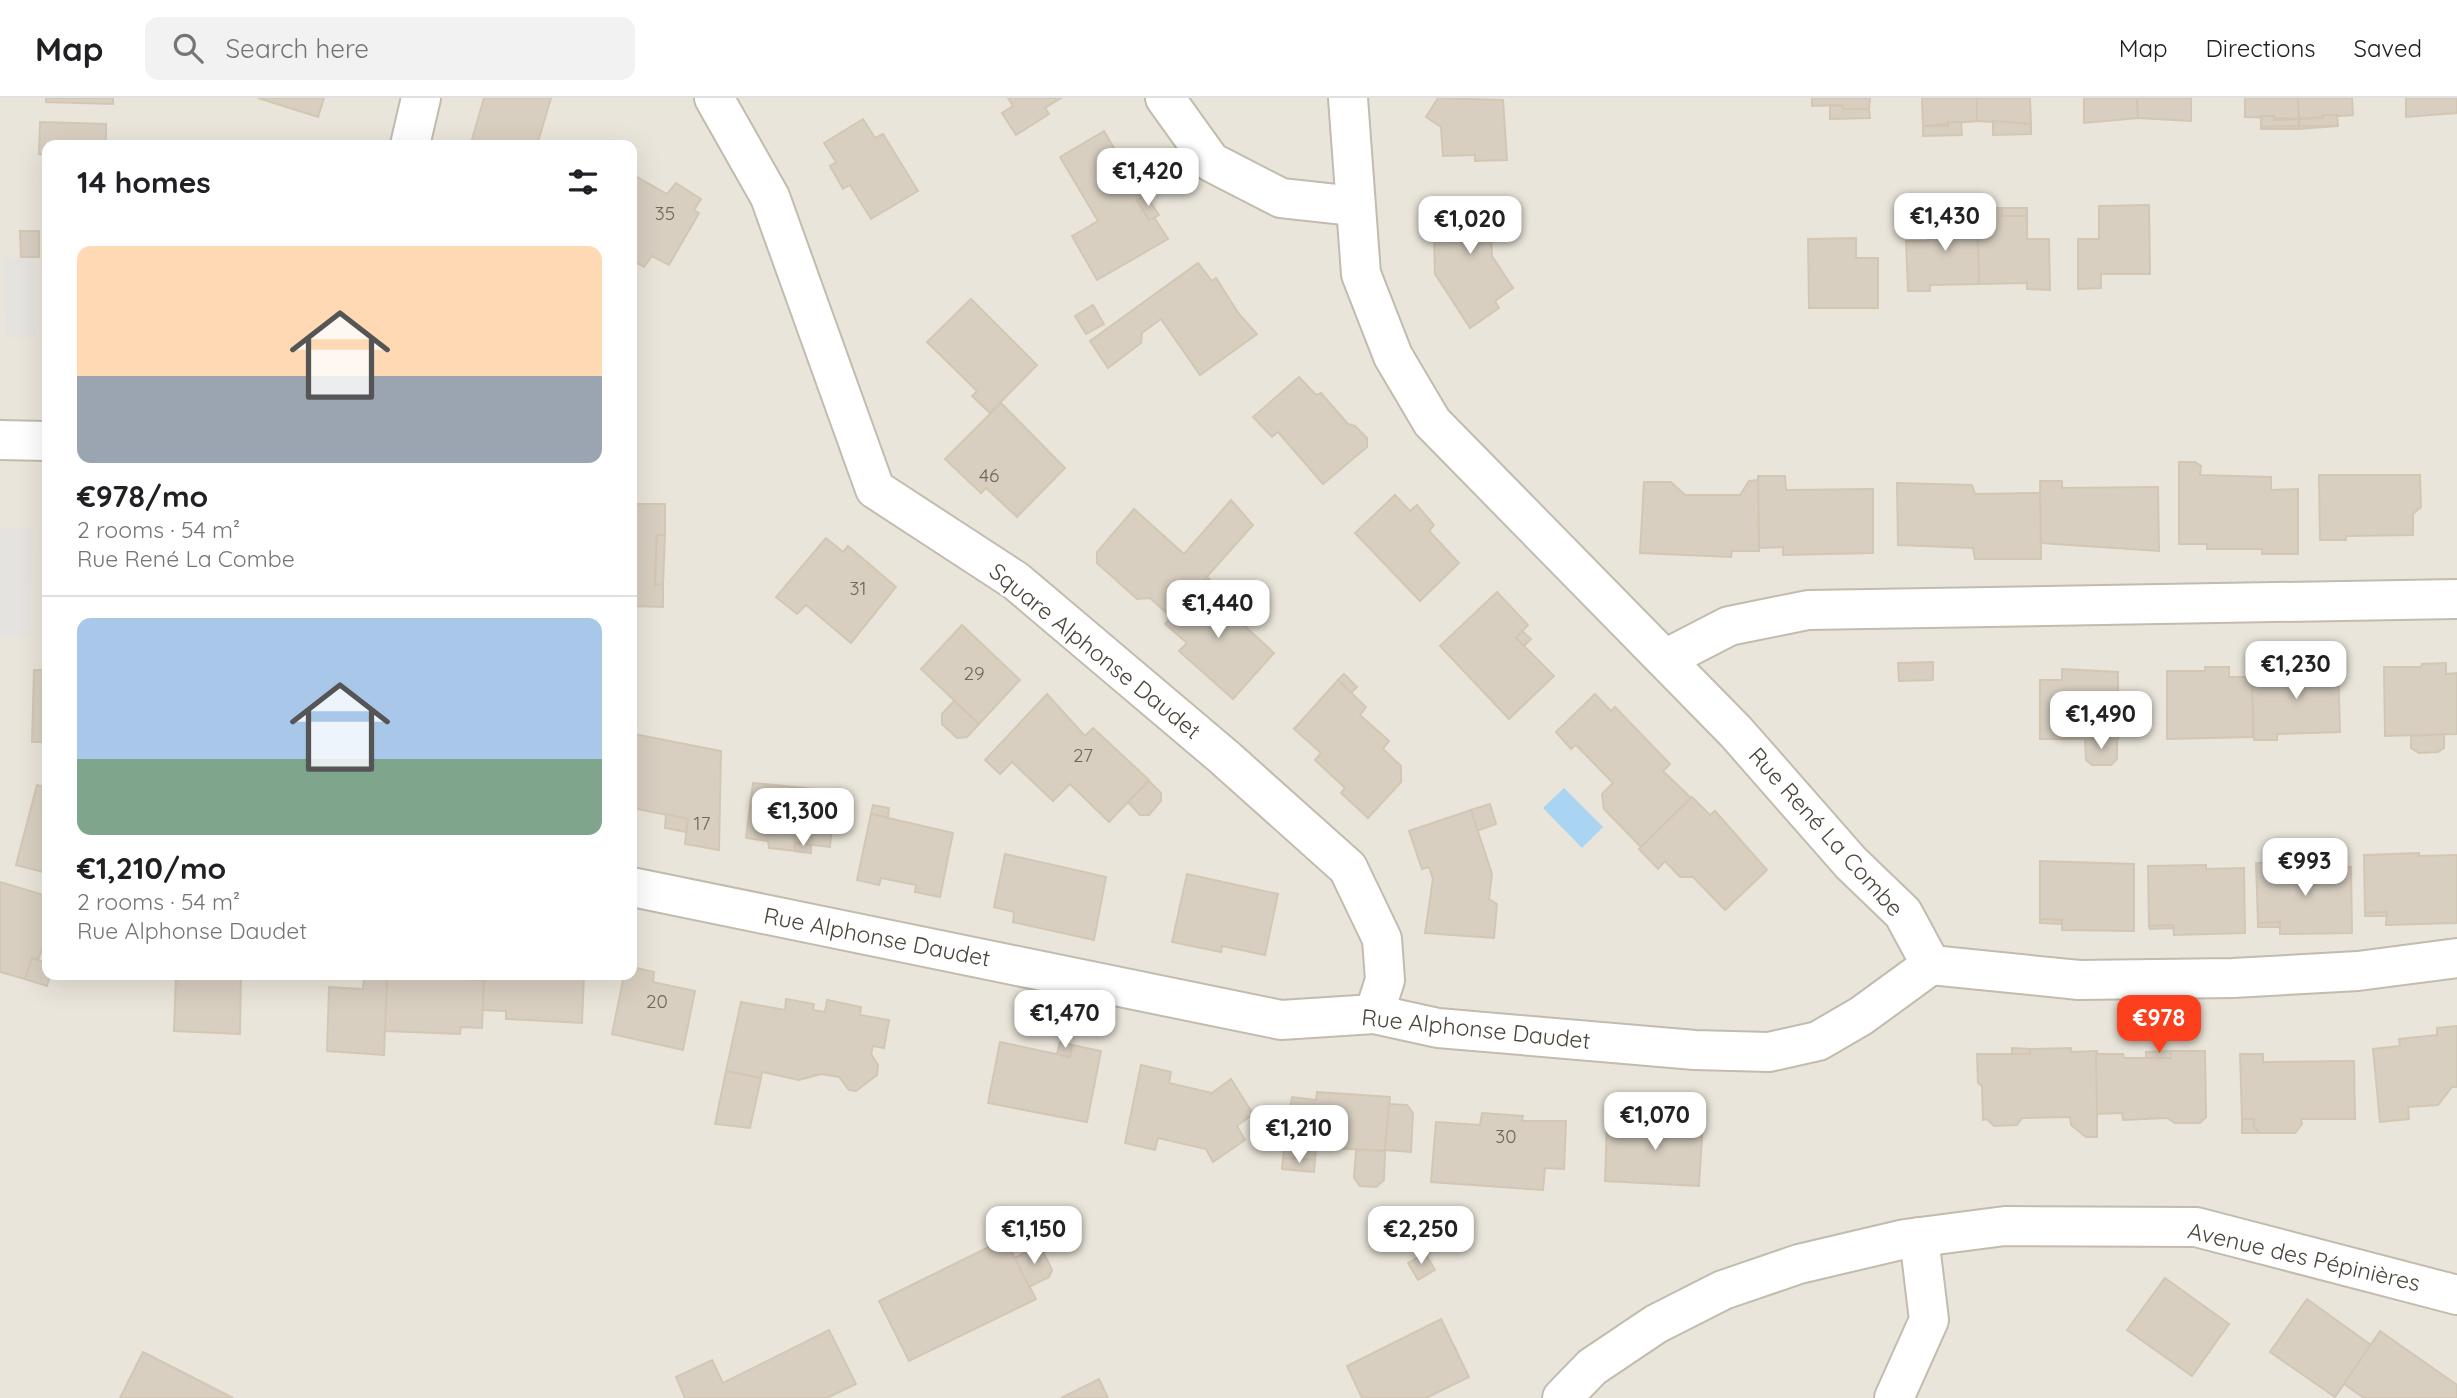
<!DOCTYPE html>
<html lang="en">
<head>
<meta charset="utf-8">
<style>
  body { margin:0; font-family:Quicksand,sans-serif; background:#f2f2f2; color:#202124; height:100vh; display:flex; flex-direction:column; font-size:26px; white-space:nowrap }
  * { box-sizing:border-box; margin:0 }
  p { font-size:23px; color:#757577 }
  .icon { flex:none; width:38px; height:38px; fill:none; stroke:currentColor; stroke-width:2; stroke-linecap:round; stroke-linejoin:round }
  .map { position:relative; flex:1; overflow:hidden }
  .sheet { position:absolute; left:42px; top:42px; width:595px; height:840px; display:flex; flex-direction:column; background:#fff; border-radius:14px; box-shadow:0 7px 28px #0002 }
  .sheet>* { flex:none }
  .price { position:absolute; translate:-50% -60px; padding:0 16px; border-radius:14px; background:#fff; color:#222; font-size:23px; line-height:46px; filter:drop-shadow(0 2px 4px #0008) }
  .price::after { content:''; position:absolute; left:50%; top:42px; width:21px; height:16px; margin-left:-10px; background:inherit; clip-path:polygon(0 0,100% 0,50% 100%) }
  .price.active { background:#fc3f1d; color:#fff }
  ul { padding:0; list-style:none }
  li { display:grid; align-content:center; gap:14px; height:371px; padding:0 35px }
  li+li { border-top:2px solid #e0e0e0 }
  li span { display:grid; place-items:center; height:217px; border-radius:14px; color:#555 }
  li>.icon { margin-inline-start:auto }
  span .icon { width:126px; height:126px; fill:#fffc; stroke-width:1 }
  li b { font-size:30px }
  h2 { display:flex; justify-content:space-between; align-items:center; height:84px; padding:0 35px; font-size:30px }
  header { display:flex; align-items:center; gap:42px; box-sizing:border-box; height:98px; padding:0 35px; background:#fff; border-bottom:2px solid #e0e0e0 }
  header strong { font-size:33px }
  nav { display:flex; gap:38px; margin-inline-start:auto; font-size:24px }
  .search { width:490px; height:63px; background:#f2f2f2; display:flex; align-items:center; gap:18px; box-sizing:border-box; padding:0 24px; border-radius:14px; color:#757577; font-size:26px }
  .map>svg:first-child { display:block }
  .residential { fill:#eae5da; fill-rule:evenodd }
  .parking { fill:#e5e3e0 }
  .water { fill:#a9d4f2 }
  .building { fill:#d8cfc1; stroke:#d3c7b4; stroke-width:2 }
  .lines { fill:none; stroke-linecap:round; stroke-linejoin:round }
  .minor-casing { stroke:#c2bbae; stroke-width:42 }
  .minor { stroke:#fff; stroke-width:38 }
  .labels { text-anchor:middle; stroke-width:6; stroke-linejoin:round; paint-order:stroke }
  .number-label { font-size:19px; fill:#6e675b }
  .street-label { font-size:23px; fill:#4b4439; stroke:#fff }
</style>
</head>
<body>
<header>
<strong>Map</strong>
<div class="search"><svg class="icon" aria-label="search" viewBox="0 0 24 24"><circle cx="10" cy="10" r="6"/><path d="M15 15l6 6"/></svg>Search here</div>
<nav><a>Map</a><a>Directions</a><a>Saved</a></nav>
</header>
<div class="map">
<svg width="2457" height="1300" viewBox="0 0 2457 1300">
  <rect width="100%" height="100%" fill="#f6f3ec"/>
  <path class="residential" d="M 0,0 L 2457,0 L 2457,1300 L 0,1300 ZM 47,47 L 632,47 L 632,877 L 47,877 Z"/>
  <g class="parking">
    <path d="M 34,159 L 36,239 L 6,240 L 3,160 Z"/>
    <path d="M 0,429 L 33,431 L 29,540 L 0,539 Z"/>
  </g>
  <path class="water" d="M 1564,690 L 1603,729 L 1582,750 L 1543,710 Z"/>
  <g class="building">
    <path d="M 46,0 L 113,0 L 113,6 L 46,4 Z"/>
    <path d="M 258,0 L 324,0 L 318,19 Z"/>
    <path d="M 484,0 L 551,0 L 537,47 L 471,45 Z"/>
    <path d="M 1008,0 L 1061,0 L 1045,10 L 1049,16 L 1016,37 L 1002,15 L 1013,8 Z"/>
    <path d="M 1438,0 L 1503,2 L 1507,62 L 1475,63 L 1475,57 L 1443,58 L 1441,29 L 1426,19 Z"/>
    <path d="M 1812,0 L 1870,0 L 1869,11 L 1843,11 L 1842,7 L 1812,8 Z"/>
    <path d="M 1922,0 L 1977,0 L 1977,23 L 1923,28 Z"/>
    <path d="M 1977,0 L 2030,0 L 2031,26 L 1977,23 Z"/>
    <path d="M 2084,0 L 2137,0 L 2138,20 L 2084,25 Z"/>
    <path d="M 2137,0 L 2191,0 L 2191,23 L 2138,20 Z"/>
    <path d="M 2245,0 L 2298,0 L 2299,21 L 2245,19 Z"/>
    <path d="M 2298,0 L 2352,0 L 2353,17 L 2299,21 Z"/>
    <path d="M 2406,0 L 2457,0 L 2457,15 L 2406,19 Z"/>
    <path d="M 1842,7 L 1843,11 L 1869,11 L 1870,20 L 1830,21 L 1830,8 Z"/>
    <path d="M 2323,17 L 2337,17 L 2338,28 L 2299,28 L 2299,21 L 2323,20 Z"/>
    <path d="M 2261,18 L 2274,18 L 2274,22 L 2299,21 L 2299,28 L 2261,29 Z"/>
    <path d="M 863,21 L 875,40 L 883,36 L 918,93 L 871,121 L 850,87 L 843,91 L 830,68 L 836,64 L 824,45 Z"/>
    <path d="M 1993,23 L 2031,26 L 2031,36 L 1993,37 Z"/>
    <path d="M 40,24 L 106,26 L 106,47 L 47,47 L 47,57 L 39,56 Z"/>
    <path d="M 1948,24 L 1961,24 L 1962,37 L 1923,38 L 1923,28 L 1948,28 Z"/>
    <path d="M 2299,28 L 2338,28 L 2299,31 Z"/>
    <path d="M 2299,28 L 2299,31 L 2261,31 L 2261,29 Z"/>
    <path d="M 1104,33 L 1143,99 L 1137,102 L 1149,122 L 1154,119 L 1168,141 L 1097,182 L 1072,138 L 1098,123 L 1060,59 Z"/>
    <path d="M 632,76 L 667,96 L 676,85 L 701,101 L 694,112 L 699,115 L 669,167 L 652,158 L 644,169 L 632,162 Z"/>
    <path d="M 1146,97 L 1159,117 L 1149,122 L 1137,102 Z"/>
    <path d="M 1505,101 L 1507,127 L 1491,129 L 1492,158 L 1513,190 L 1495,203 L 1499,210 L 1470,230 L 1435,176 L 1433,105 Z"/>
    <path d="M 2149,107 L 2150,176 L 2101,176 L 2101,190 L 2078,191 L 2078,141 L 2099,141 L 2099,108 Z"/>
    <path d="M 1977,110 L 2002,110 L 2002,118 L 2027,118 L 2027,141 L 2049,141 L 2050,192 L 2027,191 L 2027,185 L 1979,186 Z"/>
    <path d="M 1977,110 L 1979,186 L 1930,187 L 1930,193 L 1908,193 L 1906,143 L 1928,143 L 1927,119 L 1952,119 L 1952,111 Z"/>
    <rect x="2002" y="110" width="25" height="8"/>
    <rect x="1927" y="111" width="25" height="8"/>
    <path d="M 20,133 L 39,133 L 39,159 L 21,159 Z"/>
    <path d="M 1856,140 L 1856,160 L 1878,160 L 1878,210 L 1809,210 L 1808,141 Z"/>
    <path d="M 1198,165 L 1212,183 L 1216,180 L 1239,216 L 1257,236 L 1200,277 L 1161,221 L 1142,235 L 1141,245 L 1108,270 L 1090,243 Z"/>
    <path d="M 971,201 L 1037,267 L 990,315 L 972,298 L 977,293 L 927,244 Z"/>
    <path d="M 1093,207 L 1104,226 L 1086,236 L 1075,218 Z"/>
    <path d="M 1299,279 L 1316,297 L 1321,295 L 1348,326 L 1355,328 L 1367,340 L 1367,349 L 1323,386 L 1278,334 L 1272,339 L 1253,319 Z"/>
    <path d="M 1001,305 L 1065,370 L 1017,419 L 986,390 L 981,395 L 945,361 Z"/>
    <path d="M 2179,364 L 2195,364 L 2201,368 L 2200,377 L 2271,379 L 2271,392 L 2298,391 L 2298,456 L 2262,456 L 2262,451 L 2207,451 L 2207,446 L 2179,446 Z"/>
    <path d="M 2319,377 L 2420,377 L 2421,409 L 2413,416 L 2413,437 L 2346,438 L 2346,442 L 2320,442 Z"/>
    <path d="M 1758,378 L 1785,378 L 1786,392 L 1873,391 L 1873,455 L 1783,457 L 1783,449 L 1759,450 Z"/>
    <path d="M 1758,382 L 1759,453 L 1732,453 L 1731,459 L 1640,455 L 1644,384 L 1671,384 L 1685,397 L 1740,397 L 1749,383 Z"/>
    <path d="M 2040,383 L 2062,383 L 2062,390 L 2158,389 L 2159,453 L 2041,445 Z"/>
    <path d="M 1897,385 L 1972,387 L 1975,396 L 2040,395 L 2041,461 L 1975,461 L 1973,450 L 1898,447 Z"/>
    <path d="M 1395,397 L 1410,413 L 1417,407 L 1434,427 L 1429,433 L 1459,465 L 1420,503 L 1355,435 Z"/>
    <path d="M 1231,402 L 1253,427 L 1171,519 L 1150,500 L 1137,501 L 1097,465 L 1097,454 L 1134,411 L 1184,456 Z"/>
    <path d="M 632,406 L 665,406 L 665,437 L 657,437 L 655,487 L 663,486 L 663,509 L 632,508 Z"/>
    <path d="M 657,437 L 665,437 L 663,486 L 655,487 Z"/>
    <path d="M 826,440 L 843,454 L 848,448 L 896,489 L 851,545 L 806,507 L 797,516 L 776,499 Z"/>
    <path d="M 1207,479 L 1227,499 L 1221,506 L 1274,555 L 1233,601 L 1179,553 L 1187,545 L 1165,526 Z"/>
    <path d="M 1497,494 L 1528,527 L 1516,540 L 1554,578 L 1509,621 L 1440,548 Z"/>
    <path d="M 962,527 L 1020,582 L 979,626 L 921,571 Z"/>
    <path d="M 1522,533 L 1531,541 L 1524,548 L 1516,540 Z"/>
    <path d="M 2300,563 L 2300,567 L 2338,566 L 2340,634 L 2277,636 L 2277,642 L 2254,642 L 2252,579 L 2275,578 L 2275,564 Z"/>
    <path d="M 1933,564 L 1933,582 L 1899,583 L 1898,565 Z"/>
    <path d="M 2446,565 L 2446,576 L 2457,575 L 2457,636 L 2385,638 L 2384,569 L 2421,569 L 2422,566 Z"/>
    <path d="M 2205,569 L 2229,569 L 2229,579 L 2252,579 L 2253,639 L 2167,641 L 2167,573 L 2205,573 Z"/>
    <path d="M 2062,571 L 2118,574 L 2118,641 L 2040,641 L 2040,582 L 2062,582 Z"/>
    <path d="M 34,572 L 47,572 L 47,644 L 32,644 Z"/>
    <path d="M 1344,576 L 1357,589 L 1351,595 L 1338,582 Z"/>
    <path d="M 1338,582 L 1366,609 L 1360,617 L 1389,643 L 1383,651 L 1401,668 L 1401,684 L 1368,720 L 1341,695 L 1345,690 L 1315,662 L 1321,655 L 1294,631 Z"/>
    <path d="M 1047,596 L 1085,638 L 1093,630 L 1149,682 L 1109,724 L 1070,686 L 1053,703 L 1012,664 L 1000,676 L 985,662 Z"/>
    <path d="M 1595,596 L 1611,613 L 1615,609 L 1670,666 L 1663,673 L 1691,700 L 1641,749 L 1604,711 L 1602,696 L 1613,685 L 1576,647 L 1571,651 L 1556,634 Z"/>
    <path d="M 954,603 L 979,626 L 967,639 L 957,640 L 942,626 L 942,616 Z"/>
    <path d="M 634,636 L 721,653 L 719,752 L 685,746 L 688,721 L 632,710 Z"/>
    <path d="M 2444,636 L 2444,650 L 2438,654 L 2419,655 L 2411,650 L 2411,638 Z"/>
    <path d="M 2085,641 L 2117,641 L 2117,661 L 2111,667 L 2092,667 L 2086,662 Z"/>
    <path d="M 1149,683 L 1161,695 L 1161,703 L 1149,717 L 1140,717 L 1128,704 Z"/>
    <path d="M 753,685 L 835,693 L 830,749 L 795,745 L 795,753 L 769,750 L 768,743 L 746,740 Z"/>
    <path d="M 37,687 L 47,690 L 47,775 L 16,767 Z"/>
    <path d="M 1692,699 L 1710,717 L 1715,713 L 1767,772 L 1725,812 L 1693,779 L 1680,779 L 1665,763 L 1658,771 L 1639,751 Z"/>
    <path d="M 1490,706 L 1496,726 L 1477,733 L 1471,712 Z"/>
    <path d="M 873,707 L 889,710 L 888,720 L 871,716 Z"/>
    <path d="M 1471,712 L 1492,776 L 1489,801 L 1497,806 L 1494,840 L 1425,835 L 1433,781 L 1429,769 L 1422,771 L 1409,733 Z"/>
    <path d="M 666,716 L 688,721 L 686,734 L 665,730 Z"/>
    <path d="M 871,716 L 953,735 L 940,799 L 915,794 L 916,787 L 881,780 L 879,787 L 857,782 Z"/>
    <path d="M 795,745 L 811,747 L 811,755 L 795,753 Z"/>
    <path d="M 2419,755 L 2419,758 L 2457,757 L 2457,825 L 2386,827 L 2387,814 L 2365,815 L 2364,757 Z"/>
    <path d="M 1005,756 L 1106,779 L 1094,842 L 1013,824 L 1014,814 L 994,809 Z"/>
    <path d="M 2040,763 L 2134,766 L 2134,833 L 2062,832 L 2062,822 L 2040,821 Z"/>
    <path d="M 2312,764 L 2312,770 L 2351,769 L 2352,835 L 2280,836 L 2280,824 L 2258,825 L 2256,765 Z"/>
    <path d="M 2206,767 L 2206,771 L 2244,770 L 2245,835 L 2174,837 L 2173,827 L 2149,828 L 2148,768 Z"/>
    <path d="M 1187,776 L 1278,796 L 1265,857 L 1222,848 L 1221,854 L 1172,844 Z"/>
    <path d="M 0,784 L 47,798 L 47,838 L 38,862 L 32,860 L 25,881 L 0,874 Z"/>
    <path d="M 2387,814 L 2387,818 L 2365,818 L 2365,815 Z"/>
    <path d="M 2040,821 L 2062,822 L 2061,826 L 2040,825 Z"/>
    <path d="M 2280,824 L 2280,829 L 2258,829 L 2258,825 Z"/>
    <path d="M 2173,827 L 2174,830 L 2150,831 L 2149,828 Z"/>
    <path d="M 32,860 L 47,865 L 47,877 L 50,877 L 47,888 L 25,881 Z"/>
    <path d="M 632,869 L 654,874 L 653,884 L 695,893 L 683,952 L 612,936 L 624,877 L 632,877 Z"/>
    <path d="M 176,877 L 241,877 L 240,936 L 174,933 Z"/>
    <path d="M 387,877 L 464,877 L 464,881 L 484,882 L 482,930 L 461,929 L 460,936 L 385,933 Z"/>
    <path d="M 484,877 L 584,877 L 582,925 L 506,921 L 506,913 L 483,912 Z"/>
    <path d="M 364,880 L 387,881 L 384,957 L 327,953 L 329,889 L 363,891 Z"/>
    <path d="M 786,901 L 814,906 L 813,912 L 825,914 L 827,902 L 861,909 L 860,917 L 889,922 L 884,950 L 873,948 L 871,956 L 878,967 L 877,977 L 856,993 L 849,992 L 839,979 L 821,976 L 799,982 L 762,974 L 761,980 L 726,973 L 741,904 L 785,912 Z"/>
    <path d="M 2457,928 L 2457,989 L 2452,989 L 2438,1007 L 2408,1009 L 2409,1021 L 2380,1024 L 2373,951 L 2400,948 L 2399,941 L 2437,937 L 2437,930 Z"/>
    <path d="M 1000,944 L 1070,959 L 1072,947 L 1101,953 L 1087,1024 L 988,1005 Z"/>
    <path d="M 1060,944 L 1072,947 L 1070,959 L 1057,956 Z"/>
    <path d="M 2012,950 L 2030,951 L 2030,956 L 2012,956 Z"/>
    <path d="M 2071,950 L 2071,954 L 2097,953 L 2097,1039 L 2086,1039 L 2071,1027 L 2070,1019 L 2022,1020 L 2017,1027 L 1994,1028 L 1987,1021 L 1983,1022 L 1982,988 L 1978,985 L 1977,956 L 2030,956 L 2030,951 Z"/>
    <path d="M 2171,953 L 2205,953 L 2206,1019 L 2200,1025 L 2175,1025 L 2167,1020 L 2123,1022 L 2122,1015 L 2097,1016 L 2096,956 L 2123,956 L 2124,960 L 2171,960 Z"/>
    <path d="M 2171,953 L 2171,960 L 2146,960 L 2146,954 Z"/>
    <path d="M 2240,956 L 2263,956 L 2263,964 L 2354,963 L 2355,1021 L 2301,1021 L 2302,1026 L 2295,1035 L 2260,1035 L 2254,1029 L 2254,1021 L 2242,1021 Z"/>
    <path d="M 1141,967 L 1171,974 L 1169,985 L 1212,995 L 1231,981 L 1253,1016 L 1237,1028 L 1245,1042 L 1213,1064 L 1206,1051 L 1158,1040 L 1155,1052 L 1125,1045 Z"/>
    <path d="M 726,973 L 761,980 L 750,1030 L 715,1026 Z"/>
    <path d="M 1317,994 L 1390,999 L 1385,1053 L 1316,1049 L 1315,1062 L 1283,1060 L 1292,999 L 1316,1002 Z"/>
    <path d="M 1389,1006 L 1407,1007 L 1413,1015 L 1411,1054 L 1385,1052 Z"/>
    <path d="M 1482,1015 L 1523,1018 L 1522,1023 L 1566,1023 L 1564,1071 L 1545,1070 L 1543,1092 L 1431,1084 L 1436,1024 L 1480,1027 Z"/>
    <path d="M 1671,1019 L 1703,1022 L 1699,1088 L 1605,1083 L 1607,1023 L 1670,1027 Z"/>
    <path d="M 2242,1021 L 2254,1021 L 2254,1029 L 2260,1035 L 2242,1035 Z"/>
    <path d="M 1356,1052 L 1385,1053 L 1384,1082 L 1376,1089 L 1360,1088 L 1354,1080 Z"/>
    <path d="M 1283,1060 L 1315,1062 L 1314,1074 L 1282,1071 Z"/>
    <path d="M 1005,1141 L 1036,1201 L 909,1263 L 879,1203 Z"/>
    <path d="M 1035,1149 L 1042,1151 L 1052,1172 L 1049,1179 L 1029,1189 L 1015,1160 Z"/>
    <path d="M 1425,1155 L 1435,1172 L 1418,1182 L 1408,1165 Z"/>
    <path d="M 2165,1180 L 2229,1226 L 2192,1278 L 2127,1232 Z"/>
    <path d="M 2307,1201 L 2371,1247 L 2335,1299 L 2270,1254 Z"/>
    <path d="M 1441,1221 L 1469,1279 L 1426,1300 L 1362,1300 L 1347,1268 Z"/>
    <path d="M 829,1232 L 856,1286 L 827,1300 L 685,1300 L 676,1279 L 712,1262 L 723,1285 Z"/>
    <path d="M 2380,1233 L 2457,1287 L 2457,1300 L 2364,1300 L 2344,1286 Z"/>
    <path d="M 143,1254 L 233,1300 L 120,1300 Z"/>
    <path d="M 1099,1281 L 1108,1300 L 1061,1300 Z"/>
  </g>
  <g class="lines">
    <defs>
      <g id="minor">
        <path d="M 714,0 L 770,99 L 875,391 L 1016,483 L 1224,659 L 1348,770 L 1382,841 L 1385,882 L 1374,916"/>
        <path d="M 1165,0 L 1211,64 L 1281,100 L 1354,108"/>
        <path d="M 1348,0 L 1361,176 L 1393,258 L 1432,324 L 1736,634 L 1851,765 L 1903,815 L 1931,867"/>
        <path d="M 410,47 L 421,0"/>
        <path d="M 0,342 L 47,343"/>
        <path d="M 1665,561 L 1729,528 L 1808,512 L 2457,501"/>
        <path d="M 632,789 L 1281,922 L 1374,916 L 1438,930 L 1695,952 L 1769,954 L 1818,943 L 1861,918 L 1931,867"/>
        <path d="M 1931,867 L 2079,882 L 2233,880 L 2358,873 L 2457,860"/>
        <path d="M 1562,1300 L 1592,1269 L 1656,1226 L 1723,1192 L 1799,1166 L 1905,1141 L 2005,1128 L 2196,1129 L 2457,1197"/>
        <path d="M 1894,1300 L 1929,1222 L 1919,1139"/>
      </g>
    </defs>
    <use href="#minor" class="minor-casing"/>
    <use href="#minor" class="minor"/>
  </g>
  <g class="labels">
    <g class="number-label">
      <text x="665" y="122">35</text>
      <text x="989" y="384">46</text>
      <text x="858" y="497">31</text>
      <text x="974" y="582">29</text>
      <text x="1083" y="664">27</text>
      <text x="702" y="732">17</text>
      <text x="657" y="910">20</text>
      <text x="1506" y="1045">30</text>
    </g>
    <g class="street-label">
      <text transform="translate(1095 553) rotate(39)" y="8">Square Alphonse Daudet</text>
      <text transform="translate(1826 734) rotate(48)" y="8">Rue René La Combe</text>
      <text transform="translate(877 839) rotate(11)" y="8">Rue Alphonse Daudet</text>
      <text transform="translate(1476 931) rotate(6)" y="8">Rue Alphonse Daudet</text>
      <text transform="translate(2304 1159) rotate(13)" y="8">Avenue des Pépinières</text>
    </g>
  </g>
</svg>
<b class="price" style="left:1148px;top:110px">€1,420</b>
<b class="price" style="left:1945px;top:155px">€1,430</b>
<b class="price" style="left:1470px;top:158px">€1,020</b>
<b class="price" style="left:1218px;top:542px">€1,440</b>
<b class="price" style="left:2296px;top:603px">€1,230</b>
<b class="price" style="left:2101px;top:653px">€1,490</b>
<b class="price" style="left:803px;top:750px">€1,300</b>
<b class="price" style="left:2305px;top:800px">€993</b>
<b class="price" style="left:1065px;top:952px">€1,470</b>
<b class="price active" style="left:2159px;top:957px">€978</b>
<b class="price" style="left:1655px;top:1054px">€1,070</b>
<b class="price" style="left:1299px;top:1067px">€1,210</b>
<b class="price" style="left:1034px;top:1168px">€1,150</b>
<b class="price" style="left:1421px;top:1168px">€2,250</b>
<section class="sheet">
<h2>14 homes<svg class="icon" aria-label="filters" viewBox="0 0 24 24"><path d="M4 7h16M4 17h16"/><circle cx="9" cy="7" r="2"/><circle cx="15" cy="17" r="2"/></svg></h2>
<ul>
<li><span style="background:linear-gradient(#ffd9b3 60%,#9aa5b1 0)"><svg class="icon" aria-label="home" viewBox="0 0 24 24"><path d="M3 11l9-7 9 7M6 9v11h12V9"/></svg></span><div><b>€978/mo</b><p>2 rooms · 54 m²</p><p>Rue René La Combe</p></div></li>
<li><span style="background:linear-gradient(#a9c7e8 65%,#7fa58c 0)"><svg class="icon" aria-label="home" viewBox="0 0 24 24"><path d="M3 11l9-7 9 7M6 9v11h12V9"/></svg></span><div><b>€1,210/mo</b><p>2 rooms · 54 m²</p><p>Rue Alphonse Daudet</p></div></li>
</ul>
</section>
</div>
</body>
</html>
